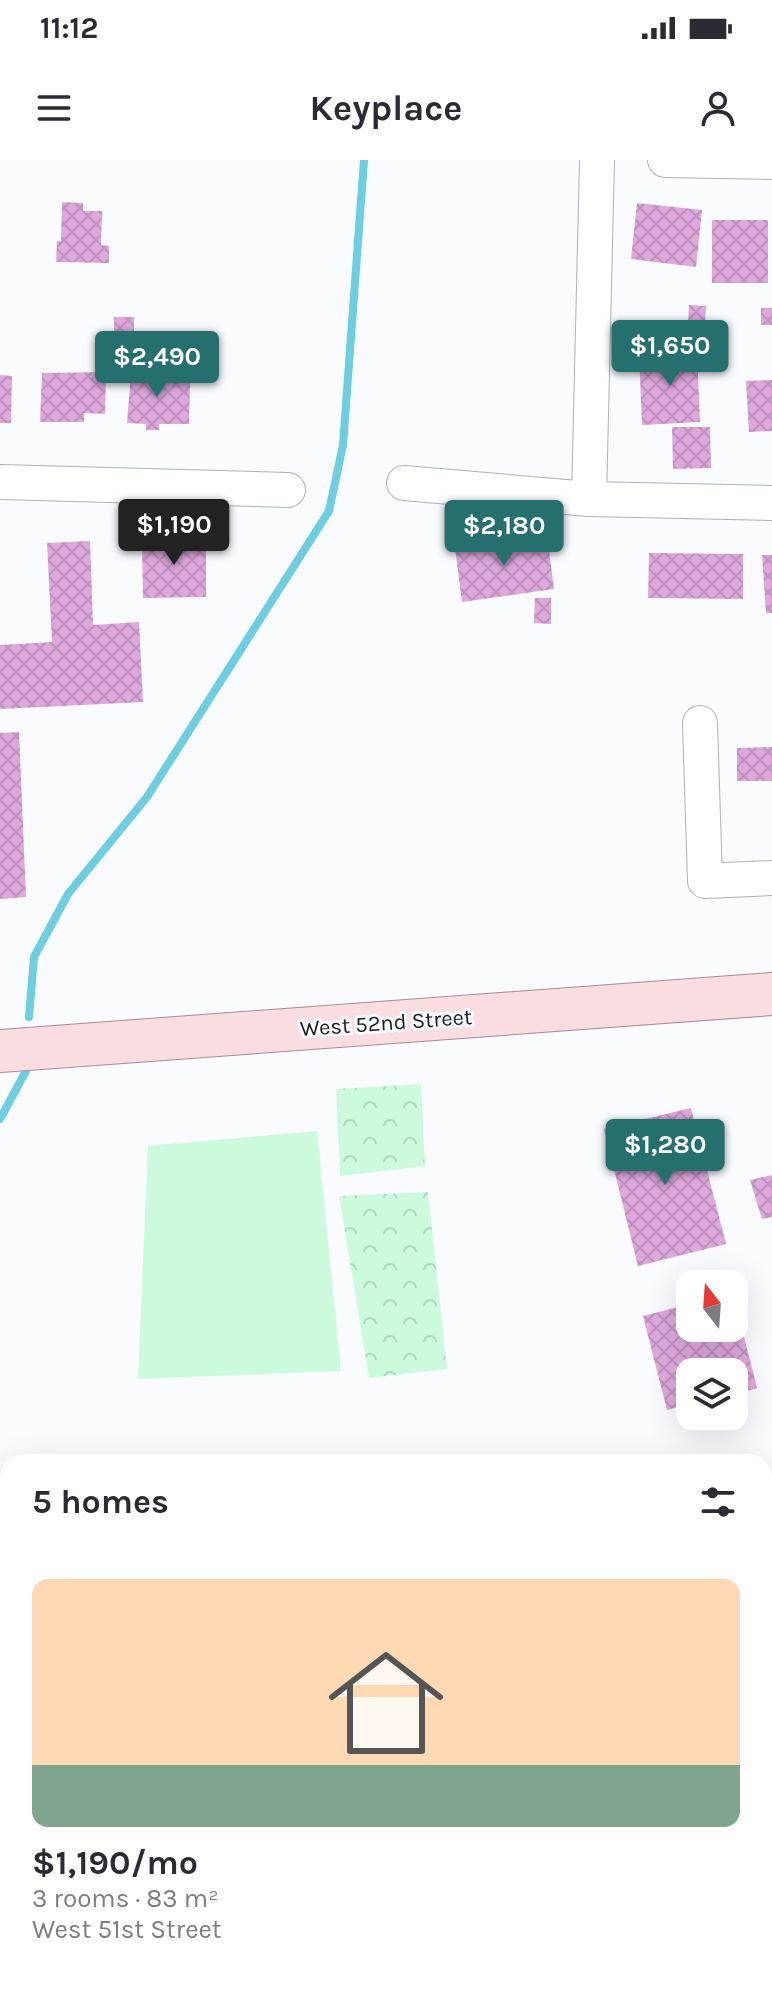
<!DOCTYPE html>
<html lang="en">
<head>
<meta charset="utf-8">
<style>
  body { margin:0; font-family:Karla,sans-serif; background:#f7f7f7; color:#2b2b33; height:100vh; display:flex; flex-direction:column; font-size:30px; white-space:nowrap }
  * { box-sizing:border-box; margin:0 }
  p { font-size:26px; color:#7c7c81 }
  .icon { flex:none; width:44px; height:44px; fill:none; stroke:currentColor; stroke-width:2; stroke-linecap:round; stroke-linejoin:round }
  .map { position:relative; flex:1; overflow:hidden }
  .details { position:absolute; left:0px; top:1294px; width:772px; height:536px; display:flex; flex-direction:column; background:#fff; border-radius:24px 24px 0 0; box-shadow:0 8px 32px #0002 }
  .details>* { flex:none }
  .needle { width:52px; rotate:343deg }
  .buttons { position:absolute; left:676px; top:1110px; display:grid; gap:16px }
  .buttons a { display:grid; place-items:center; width:72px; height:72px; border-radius:16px; background:#fff; box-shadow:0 8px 32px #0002; font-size:40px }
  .price { position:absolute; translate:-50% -68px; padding:0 18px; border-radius:8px; background:#25706f; color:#fff; font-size:26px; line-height:52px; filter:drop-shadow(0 2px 4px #0008) }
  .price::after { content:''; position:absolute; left:50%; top:48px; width:24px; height:18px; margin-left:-12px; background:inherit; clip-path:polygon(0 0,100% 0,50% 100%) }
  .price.on { background:#222; color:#fff }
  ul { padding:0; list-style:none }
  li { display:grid; align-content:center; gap:16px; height:424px; padding:0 32px }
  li+li { border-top:2px solid #e1e1e2 }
  li span { display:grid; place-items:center; height:248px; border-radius:16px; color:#555 }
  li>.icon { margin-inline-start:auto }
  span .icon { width:144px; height:144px; fill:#fffc; stroke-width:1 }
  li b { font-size:34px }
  h2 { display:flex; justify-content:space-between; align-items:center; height:96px; padding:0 32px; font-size:34px }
  .status { display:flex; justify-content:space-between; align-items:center; height:56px; padding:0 40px; background:#fff; direction:ltr }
  .status svg { height:22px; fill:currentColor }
  header { display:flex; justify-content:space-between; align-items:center; height:104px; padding:0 32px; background:#fff; font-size:36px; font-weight:700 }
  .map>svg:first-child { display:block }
  .green { fill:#cbfbdc }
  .park { fill:url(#park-crowns) }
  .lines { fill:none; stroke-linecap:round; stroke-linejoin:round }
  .stream { stroke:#6dcde1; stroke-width:8 }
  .building { fill:url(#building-cross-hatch) }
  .minor-casing { stroke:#afb0b5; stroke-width:36 }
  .major-casing { stroke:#aa8a90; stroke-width:44 }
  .minor { stroke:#fff; stroke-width:34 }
  .major { stroke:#fadde1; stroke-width:42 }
  .labels { text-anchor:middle; stroke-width:6; stroke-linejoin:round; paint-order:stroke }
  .street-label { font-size:22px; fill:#1c1c1e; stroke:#fafbfe }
</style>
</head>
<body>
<div class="status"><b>11:12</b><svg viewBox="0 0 49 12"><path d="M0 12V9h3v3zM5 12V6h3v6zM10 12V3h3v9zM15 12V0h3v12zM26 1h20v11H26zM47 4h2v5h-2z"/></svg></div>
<header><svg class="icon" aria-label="menu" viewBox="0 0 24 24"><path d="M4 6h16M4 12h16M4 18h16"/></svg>Keyplace<svg class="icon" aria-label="person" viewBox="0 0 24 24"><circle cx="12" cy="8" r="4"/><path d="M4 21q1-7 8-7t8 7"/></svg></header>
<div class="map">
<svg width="772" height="1830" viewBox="0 0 772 1830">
  <defs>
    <pattern id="park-crowns" width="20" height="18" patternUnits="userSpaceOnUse" patternTransform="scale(2)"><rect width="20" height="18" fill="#cbfbdc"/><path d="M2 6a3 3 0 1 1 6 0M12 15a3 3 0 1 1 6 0" fill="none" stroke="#aed7bc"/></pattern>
    <pattern id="building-cross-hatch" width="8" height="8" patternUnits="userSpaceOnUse" patternTransform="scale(2)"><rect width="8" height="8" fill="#dea8dd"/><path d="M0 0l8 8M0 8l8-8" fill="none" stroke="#be90bd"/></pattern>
  </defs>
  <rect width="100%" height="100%" fill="#fafbfe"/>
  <path class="green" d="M 317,971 L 341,1211 L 138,1219 L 148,986 Z"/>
  <g class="park">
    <path d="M 421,924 L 425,1006 L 340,1016 L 336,929 Z"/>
    <path d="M 428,1032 L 447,1209 L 369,1218 L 339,1036 Z"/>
  </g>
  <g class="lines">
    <g class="stream">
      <path d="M 29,857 L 34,797 L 68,734 L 147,637 L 329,351 L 343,285 L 364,0"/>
      <path d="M 0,959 L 26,911"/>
    </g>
  </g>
  <g class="building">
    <path d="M 62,42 L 83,43 L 83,51 L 102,51 L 101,85 L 109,86 L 109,103 L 56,102 L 57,81 L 61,81 Z"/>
    <path d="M 637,43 L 702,50 L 696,107 L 631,99 Z"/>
    <rect x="712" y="60" width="56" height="63"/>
    <path d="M 689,145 L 706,146 L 705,163 L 688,162 Z"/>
    <rect x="761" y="148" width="11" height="17"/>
    <rect x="114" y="157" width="20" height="40"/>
    <path d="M 697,191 L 700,262 L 642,265 L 639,194 Z"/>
    <path d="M 132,199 L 145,199 L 145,209 L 152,209 L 152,220 L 190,221 L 189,264 L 159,264 L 159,270 L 146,270 L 146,264 L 127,263 Z"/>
    <path d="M 106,212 L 105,254 L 84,253 L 84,262 L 40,262 L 42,213 Z"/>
    <path d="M 0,215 L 12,216 L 11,263 L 0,263 Z"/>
    <path d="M 772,220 L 772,271 L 749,272 L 746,221 Z"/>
    <path d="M 672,267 L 710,267 L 711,308 L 673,309 Z"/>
    <path d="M 547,375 L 554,429 L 462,442 L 455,388 Z"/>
    <path d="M 206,376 L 206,437 L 143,438 L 142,378 Z"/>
    <path d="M 90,381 L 93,465 L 139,462 L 143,542 L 0,549 L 0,485 L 52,482 L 47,383 Z"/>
    <path d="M 649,393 L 743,394 L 743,439 L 648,438 Z"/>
    <path d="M 762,395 L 772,395 L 772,453 L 766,453 Z"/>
    <path d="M 535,438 L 551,438 L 551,464 L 534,463 Z"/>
    <path d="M 19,572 L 26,737 L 0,739 L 0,573 Z"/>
    <path d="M 772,587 L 772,621 L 737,621 L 737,588 Z"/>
    <path d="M 691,948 L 726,1084 L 638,1106 L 604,969 Z"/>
    <path d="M 772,1015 L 772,1057 L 762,1059 L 750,1020 Z"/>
    <path d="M 735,1141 L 757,1228 L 744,1232 L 744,1242 L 734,1245 L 734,1212 L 690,1212 L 690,1256 L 685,1257 L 682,1246 L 667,1250 L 643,1156 L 690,1144 L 690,1168 L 734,1168 Z"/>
    <rect x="671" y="1822" width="71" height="8"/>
  </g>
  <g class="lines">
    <defs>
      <g id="minor">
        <path d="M 665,0 L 772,2"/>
        <path d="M 0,322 L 288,330"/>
        <path d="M 404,323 L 589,339 L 772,343"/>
        <path d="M 589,339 L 597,0"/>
        <path d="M 700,563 L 705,721 L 772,718"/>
      </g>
      <path id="major" d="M 0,891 L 772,834"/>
    </defs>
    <use href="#minor" class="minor-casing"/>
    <use href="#major" class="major-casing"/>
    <use href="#minor" class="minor"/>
    <use href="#major" class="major"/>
  </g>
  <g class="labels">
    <g class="street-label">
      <text transform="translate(386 862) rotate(-4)" y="8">West 52nd Street</text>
    </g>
  </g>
</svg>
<div class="buttons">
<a><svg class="needle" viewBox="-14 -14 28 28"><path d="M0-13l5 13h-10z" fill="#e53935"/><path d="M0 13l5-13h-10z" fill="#7c7c81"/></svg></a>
<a><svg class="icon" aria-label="layers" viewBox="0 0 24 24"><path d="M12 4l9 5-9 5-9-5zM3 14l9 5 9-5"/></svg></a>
</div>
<b class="price" style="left:670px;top:228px">$1,650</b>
<b class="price" style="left:157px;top:239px">$2,490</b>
<b class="price on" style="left:174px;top:407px">$1,190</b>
<b class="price" style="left:504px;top:408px">$2,180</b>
<b class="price" style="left:665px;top:1027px">$1,280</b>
<section class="details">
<h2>5 homes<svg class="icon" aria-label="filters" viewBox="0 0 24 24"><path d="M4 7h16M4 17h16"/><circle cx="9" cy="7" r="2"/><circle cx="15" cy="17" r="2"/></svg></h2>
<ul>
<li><span style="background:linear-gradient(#ffd9b3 75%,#7fa58c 0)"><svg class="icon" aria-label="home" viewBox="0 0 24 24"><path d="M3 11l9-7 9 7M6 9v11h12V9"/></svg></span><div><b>$1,190/mo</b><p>3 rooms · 83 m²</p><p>West 51st Street</p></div></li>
</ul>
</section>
</div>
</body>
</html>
